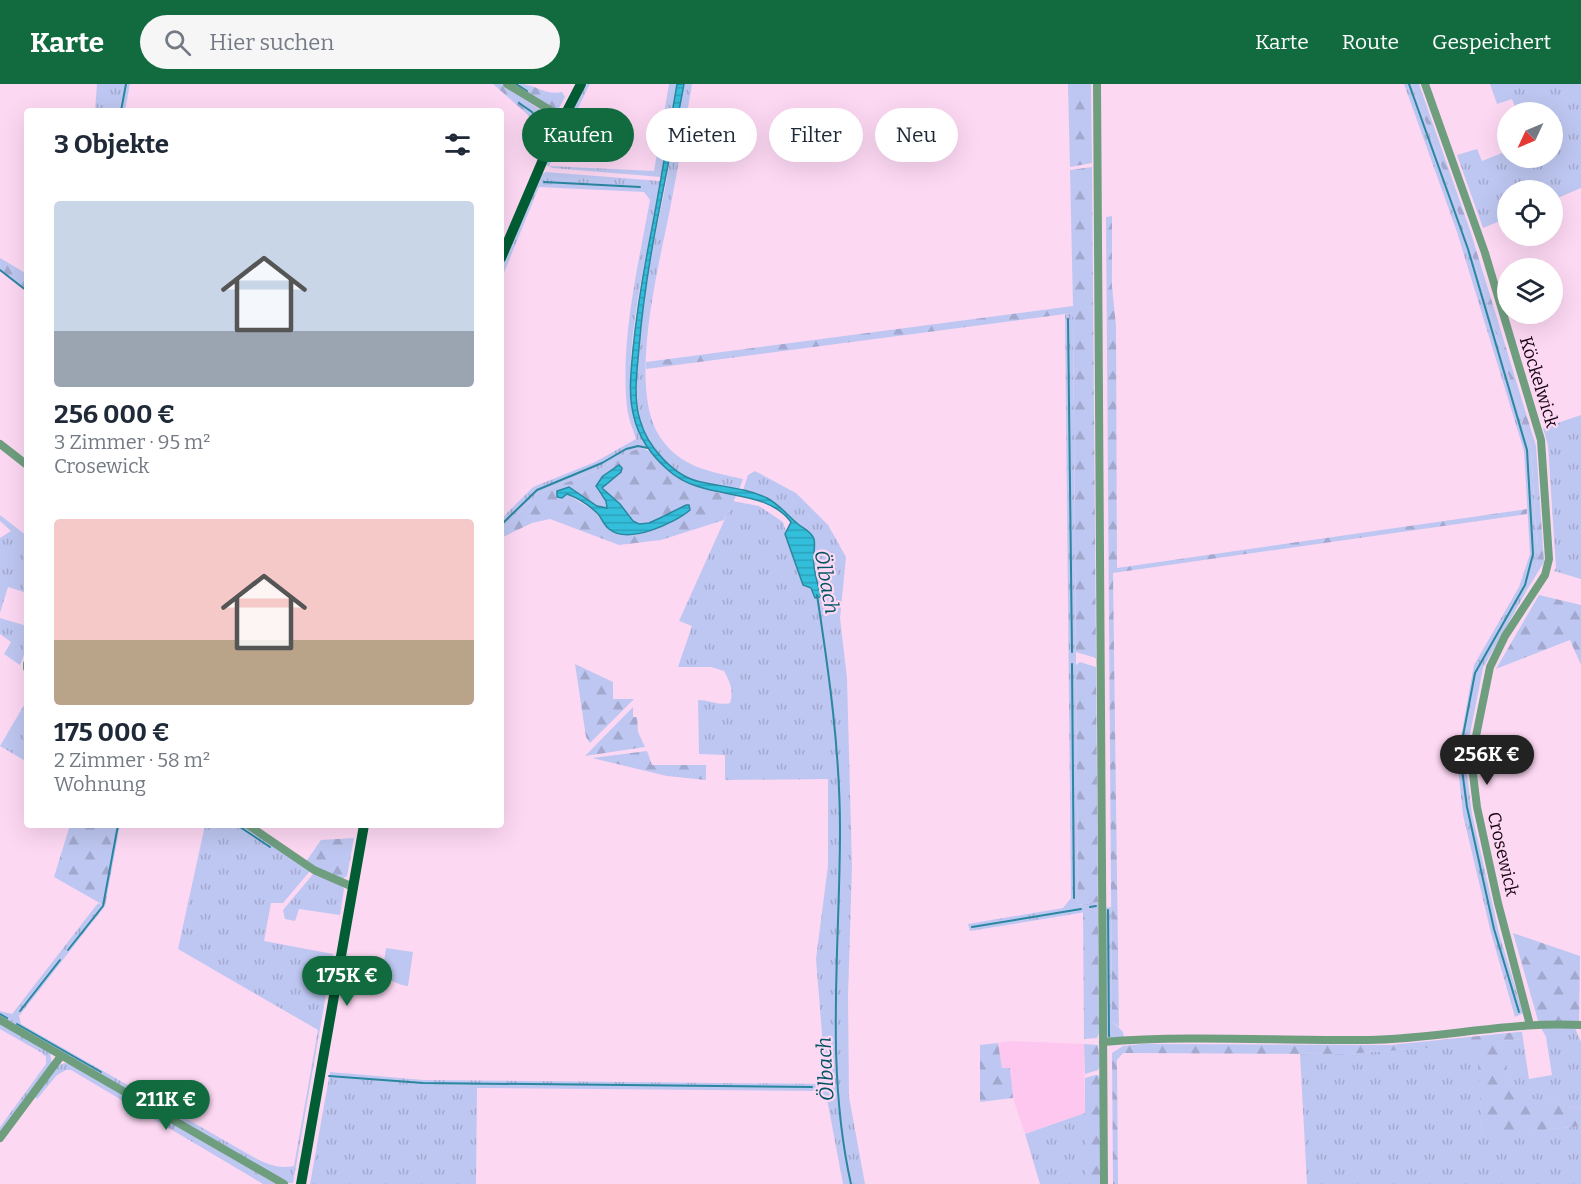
<!DOCTYPE html>
<html lang="de">
<head>
<meta charset="utf-8">
<style>
  body { margin:0; font-family:Bitter,serif; background:#f6f6f7; color:#1f2937; height:100vh; display:flex; flex-direction:column; font-size:22px; white-space:nowrap }
  * { box-sizing:border-box; margin:0 }
  p { font-size:20px; color:#747a83 }
  .icon { flex:none; width:33px; height:33px; fill:none; stroke:currentColor; stroke-width:2; stroke-linecap:round; stroke-linejoin:round }
  .map { position:relative; flex:1; overflow:hidden }
  .sheet { position:absolute; left:24px; top:24px; width:480px; height:720px; display:flex; flex-direction:column; background:#fff; border-radius:6px; box-shadow:0 6px 24px #0002 }
  .sheet>* { flex:none }
  .guide { position:absolute; left:522px; top:24px; width:570px; height:54px; display:flex; gap:12px }
  .needle { width:39px; rotate:226deg }
  .buttons { position:absolute; left:1497px; top:18px; display:grid; gap:12px }
  .buttons a { display:grid; place-items:center; width:66px; height:66px; border-radius:50%; background:#fff; box-shadow:0 6px 24px #0002; font-size:30px }
  .price { position:absolute; translate:-50% -51px; padding:0 14px; border-radius:21px; background:#116b3f; color:#fff; font-size:20px; line-height:39px; filter:drop-shadow(0 2px 3px #0008) }
  .price::after { content:''; position:absolute; left:50%; top:36px; width:18px; height:14px; margin-left:-9px; background:inherit; clip-path:polygon(0 0,100% 0,50% 100%) }
  .price.active { background:#222; color:#fff }
  ul { padding:0; list-style:none }
  li { display:grid; align-content:center; gap:12px; height:318px; padding:0 30px }
  li span { display:grid; place-items:center; height:186px; border-radius:6px; color:#555 }
  li>.icon { margin-inline-start:auto }
  span .icon { width:108px; height:108px; fill:#fffc; stroke-width:1 }
  li b { font-size:26px }
  h2 { display:flex; justify-content:space-between; align-items:center; height:72px; padding:0 30px; font-size:26px }
  .chip { padding:0 21px; border-radius:27px; background:#fff; box-shadow:0 6px 24px #0002; font-size:21px; line-height:54px }
  .chip.active { background:#116b3f; color:#fff }
  header { display:flex; align-items:center; gap:36px; box-sizing:border-box; height:84px; padding:0 30px; background:#116b3f; color:#fff }
  header strong { font-size:28px }
  nav { display:flex; gap:33px; margin-inline-start:auto; font-size:21px }
  .search { width:420px; height:54px; background:#f6f6f7; display:flex; align-items:center; gap:15px; box-sizing:border-box; padding:0 21px; border-radius:33px; color:#747a83; font-size:22px }
  .map>svg:first-child { display:block }
  .built { fill:#fdc7ef }
  .grass { fill:url(#grass-tufts) }
  .forest { fill:url(#forest-firs); fill-rule:evenodd }
  .garden { fill:#bec7f1 }
  .water { fill:url(#water-rules); stroke:#2b869f; stroke-width:1.5 }
  .lines { fill:none; stroke-linecap:round; stroke-linejoin:round }
  .stream { stroke:#2b869f; stroke-width:2 }
  .minor { stroke:#6f9e7f; stroke-width:8 }
  .major { stroke:#025d34; stroke-width:10 }
  .labels { text-anchor:middle; stroke-width:4.5; stroke-linejoin:round; paint-order:stroke }
  .street-label { font-size:18px; fill:#170413; stroke:#fdd8f3 }
  .water-label { font-size:20px; font-style:italic; fill:#015463; stroke:#fdd8f3 }
</style>
</head>
<body>
<header>
<strong>Karte</strong>
<div class="search"><svg class="icon" aria-label="search" viewBox="0 0 24 24"><circle cx="10" cy="10" r="6"/><path d="M15 15l6 6"/></svg>Hier suchen</div>
<nav><a>Karte</a><a>Route</a><a>Gespeichert</a></nav>
</header>
<div class="map">
<svg width="1581" height="1100" viewBox="0 0 1581 1100">
  <defs>
    <pattern id="grass-tufts" width="24" height="20" patternUnits="userSpaceOnUse" patternTransform="scale(1.5)"><rect width="24" height="20" fill="#bec7f1"/><path d="M3 7l-1-3M5 7V3M7 7l1-3M15 17l-1-3M17 17v-4M19 17l1-3" fill="none" stroke="#a3a9ce"/></pattern>
    <pattern id="forest-firs" width="22" height="20" patternUnits="userSpaceOnUse" patternTransform="scale(1.5)"><rect width="22" height="20" fill="#bec7f1"/><path d="M5 1l3.5 6h-7zM16 11l3.5 6h-7z" fill="#a3a9ce"/></pattern>
    <pattern id="water-rules" width="6" height="5" patternUnits="userSpaceOnUse" patternTransform="scale(1.5)"><rect width="6" height="5" fill="#33bedb"/><path d="M0 2.5h6" fill="none" stroke="#2ca2bb"/></pattern>
  </defs>
  <rect width="100%" height="100%" fill="#fdd8f3"/>
  <path class="built" d="M 1008,957 L 1084,960 L 1085,1029 L 1025,1050 L 1011,1008 L 1010,984 L 1002,985 L 998,959 Z"/>
  <g class="grass">
    <path d="M 97,0 L 130,0 L 125,27 L 95,27 Z"/>
    <path d="M 585,0 L 590,0 L 549,82 L 654,87 L 669,0 L 677,0 L 661,93 L 553,84 L 546,81 L 547,76 Z"/>
    <path d="M 684,0 L 692,0 C 685,42 678,84 670,125 C 659,182 627,303 660,353 C 681,384 709,387 743,395 L 739,406 C 726,402 711,402 699,398 C 676,391 657,370 646,350 C 620,302 655,155 666,99 C 672,66 678,33 684,0 Z"/>
    <path d="M 1404,0 L 1412,0 L 1465,147 L 1531,365 L 1538,478 L 1527,506 L 1483,584 L 1465,675 L 1472,730 L 1499,849 L 1523,929 L 1515,933 L 1491,849 L 1463,731 L 1457,675 L 1474,581 L 1519,503 L 1530,470 L 1524,367 L 1457,148 Z"/>
    <path d="M 1490,0 L 1581,0 L 1581,104 L 1553,116 L 1552,106 L 1508,106 L 1507,134 L 1483,144 L 1457,71 L 1477,65 L 1482,77 L 1502,69 L 1500,60 L 1505,58 L 1502,49 L 1507,47 L 1508,74 L 1552,74 L 1552,28 L 1517,28 L 1512,15 L 1497,20 Z"/>
    <path d="M 546,88 L 660,97 C 649,167 624,251 632,322 C 633,338 645,352 647,365 L 641,364 L 629,368 L 598,386 L 537,410 L 501,448 L 501,435 L 533,403 L 595,378 L 636,355 C 633,345 628,334 627,323 C 620,255 638,183 650,116 L 644,108 L 539,103 L 501,196 L 501,182 L 540,91 Z"/>
    <path d="M 1073,229 L 1078,821 L 1098,818 L 1098,826 L 970,847 L 968,840 L 1063,824 L 1071,814 L 1065,230 Z"/>
    <path d="M 1581,331 L 1581,495 L 1554,487 L 1556,484 L 1548,361 L 1543,344 Z"/>
    <path d="M 755,387 L 796,409 L 828,441 L 846,473 L 840,534 L 847,594 L 852,783 L 848,912 L 849,1013 L 865,1100 L 843,1100 L 827,1015 L 819,1007 L 477,1004 L 476,1100 L 310,1100 L 330,988 L 424,996 L 826,1000 L 816,875 L 828,781 L 828,695 L 725,696 L 725,671 L 699,670 L 698,616 C 710,616 718,622 730,619 C 734,607 730,598 724,587 L 711,583 L 678,583 L 692,542 L 679,537 L 733,417 L 759,422 L 783,438 L 803,501 L 821,510 L 813,481 L 814,462 L 805,444 L 798,441 L 777,420 L 766,414 L 743,406 L 748,391 Z"/>
    <path d="M 0,431 L 27,452 L 27,509 L 8,503 L 0,529 L 0,454 L 11,447 L 0,437 Z"/>
    <path d="M 0,534 L 27,542 L 27,564 L 20,581 L 4,570 L 11,558 L 0,550 Z"/>
    <path d="M 27,616 L 27,678 L 0,662 Z"/>
    <path d="M 205,741 L 244,741 L 310,787 L 283,819 L 271,819 L 264,857 L 333,870 L 293,1099 L 287,1099 L 0,934 L 0,927 L 12,930 L 98,819 L 105,822 L 19,932 L 21,940 L 257,1075 C 270,1081 280,1085 294,1082 L 318,946 L 178,865 Z"/>
    <path d="M 314,789 L 342,801 L 344,805 L 340,831 L 299,825 L 295,837 L 285,835 L 283,826 Z"/>
    <path d="M 1111,823 L 1112,937 L 1123,948 L 1124,954 L 1106,954 L 1104,824 Z"/>
    <path d="M 0,939 L 50,969 L 52,980 L 0,1050 L 0,1043 L 46,980 L 46,973 L 42,969 L 0,945 Z"/>
    <path d="M 1540,942 L 1574,942 L 1581,958 L 1581,1025 L 1511,1011 L 1501,957 L 1523,955 L 1529,995 L 1552,991 L 1546,953 Z"/>
    <path d="M 1478,959 L 1482,1052 L 1581,1042 L 1581,1100 L 1307,1100 L 1300,970 L 1348,970 Z"/>
    <path d="M 65,979 L 71,980 L 276,1100 L 263,1100 L 71,986 L 66,986 L 57,991 L 37,1015 L 35,1013 L 55,983 Z"/>
    <path d="M 1085,1029 L 1085,1100 L 1040,1100 L 1025,1050 Z"/>
  </g>
  <g class="forest">
    <path d="M 493,0 L 501,0 L 548,31 L 553,38 L 550,43 L 546,42 L 542,51 L 527,30 Z"/>
    <path d="M 520,0 C 535,0 546,12 562,8 L 565,13 L 559,24 L 555,25 L 518,5 Z"/>
    <path d="M 1068,0 L 1091,0 L 1092,79 L 1070,83 Z"/>
    <path d="M 1412,0 L 1419,0 L 1471,149 L 1536,362 L 1544,478 L 1527,506 L 1538,478 L 1531,365 L 1465,147 Z"/>
    <path d="M 1092,83 L 1096,574 L 1076,568 L 1073,229 L 646,285 L 646,278 L 1073,222 L 1070,86 Z"/>
    <path d="M 1112,132 L 1112,202 L 1116,242 L 1117,484 L 1527,425 L 1527,430 L 1113,489 L 1119,943 L 1112,937 L 1106,133 Z"/>
    <path d="M 0,174 L 27,190 L 27,207 L 0,186 Z"/>
    <path d="M 641,364 C 654,366 668,389 682,396 C 699,405 717,409 736,412 L 724,436 L 661,456 L 619,461 L 550,435 L 532,439 L 501,454 L 501,448 L 537,410 L 598,386 L 629,368 ZM 619,381 L 622,383 L 621,388 L 602,404 L 620,420 L 633,437 L 639,440 L 649,439 L 660,434 L 686,421 L 668,438 L 657,444 L 605,441 L 594,427 L 567,410 L 570,403 L 597,422 L 608,424 L 606,417 L 597,406 L 603,392 Z"/>
    <path d="M 1539,511 L 1581,521 L 1581,581 L 1570,556 L 1496,585 Z"/>
    <path d="M 1080,578 L 1096,583 L 1098,818 L 1078,821 L 1076,581 Z"/>
    <path d="M 575,580 L 613,598 L 613,615 L 634,615 L 590,659 L 586,653 Z"/>
    <path d="M 633,623 L 633,633 L 637,633 L 638,648 L 645,663 L 585,672 Z"/>
    <path d="M 647,667 L 652,681 L 706,681 L 706,696 L 667,692 L 592,674 Z"/>
    <path d="M 70,741 L 120,741 L 105,822 L 54,793 Z"/>
    <path d="M 354,754 L 347,792 L 342,795 L 305,779 L 321,756 Z"/>
    <path d="M 1098,826 L 1099,949 L 1097,954 L 1084,955 L 1083,828 Z"/>
    <path d="M 1513,849 L 1580,872 L 1579,939 L 1539,940 Z"/>
    <path d="M 1518,948 L 1522,948 L 1523,955 L 1502,957 L 1511,1010 L 1581,1025 L 1581,1042 L 1482,1053 L 1477,960 L 1348,970 L 1123,969 L 1117,976 L 1118,1100 L 1113,1100 L 1112,969 L 1123,962 L 1142,960 L 1390,961 Z"/>
    <path d="M 998,959 L 1002,984 L 1010,984 L 1013,1014 L 980,1018 L 980,961 Z"/>
    <path d="M 1084,960 L 1098,961 L 1100,981 L 1098,986 L 1085,990 Z"/>
    <path d="M 1095,991 L 1098,991 L 1100,994 L 1100,1100 L 1085,1100 L 1085,994 Z"/>
  </g>
  <path class="garden" d="M 386,864 L 413,868 L 408,902 C 395,900 393,896 382,893 Z"/>
  <g class="water">
    <path d="M 677,0 L 684,0 C 668,87 646,175 639,264 C 637,287 633,313 640,336 C 647,362 674,393 701,398 C 723,403 746,404 767,414 C 780,421 787,431 798,440 C 804,445 811,447 814,455 C 816,463 812,474 814,482 C 815,493 819,503 821,513 L 815,514 L 811,504 L 803,501 L 785,450 L 791,438 C 763,401 704,419 668,386 C 651,371 639,355 634,333 C 628,312 631,287 633,265 C 637,224 644,184 652,144 C 661,96 669,48 677,0 Z"/>
    <path d="M 619,381 L 622,384 L 621,388 L 602,404 L 620,420 L 633,437 L 639,440 L 649,439 L 660,434 L 686,421 L 689,421 L 690,426 C 675,439 628,461 609,445 C 604,441 602,435 598,430 C 590,422 578,414 567,410 L 562,414 L 557,413 L 557,407 L 569,403 L 597,422 L 607,424 L 606,417 L 596,402 L 603,392 Z"/>
  </g>
  <g class="lines">
    <g class="stream">
      <path d="M 516,0 L 527,7"/>
      <path d="M 1409,0 L 1468,165 L 1527,366 L 1533,470 L 1525,501 L 1475,589 L 1462,657 L 1461,678 L 1467,723 L 1494,845 L 1519,928"/>
      <path d="M 519,19 L 532,28 L 543,44"/>
      <path d="M 121,27 L 126,0"/>
      <path d="M 544,98 L 640,103"/>
      <path d="M 0,186 L 27,207"/>
      <path d="M 1068,235 L 1072,568"/>
      <path d="M 501,441 L 537,406 L 602,379 L 626,365 L 638,362 L 648,364"/>
      <path d="M 817,511 C 829,589 840,667 840,746 C 840,864 825,984 851,1100"/>
      <path d="M 1072,580 L 1074,814"/>
      <path d="M 237,741 L 270,763"/>
      <path d="M 1090,823 L 1096,822"/>
      <path d="M 1108,826 L 1109,952"/>
      <path d="M 972,843 L 1081,825"/>
      <path d="M 68,866 L 103,822 L 118,741"/>
      <path d="M 20,927 L 60,876"/>
      <path d="M 0,930 L 7,934"/>
      <path d="M 17,940 L 101,988"/>
      <path d="M 329,992 L 423,999 L 812,1003"/>
    </g>
    <g class="minor">
      <path d="M 507,0 L 563,34"/>
      <path d="M 1097,0 L 1104,1100"/>
      <path d="M 1425,0 L 1485,169 L 1541,356 L 1549,475 L 1545,491 L 1505,552 L 1490,583 L 1473,667 L 1472,682 L 1477,723 L 1498,819 L 1530,941"/>
      <path d="M 0,360 L 27,381"/>
      <path d="M 27,580 L 27,584"/>
      <path d="M 248,741 L 314,786 L 353,803"/>
      <path d="M 0,936 L 284,1100"/>
      <path d="M 1103,958 C 1191,951 1279,957 1368,956 C 1439,955 1510,937 1581,941"/>
      <path d="M 0,1054 L 61,972"/>
    </g>
    <g class="major">
      <path d="M 501,174 L 548,64 L 581,0"/>
      <path d="M 301,1100 L 364,741"/>
    </g>
  </g>
  <g class="labels">
    <g class="street-label">
      <text transform="translate(1539 298) rotate(73)" y="6">Köckelwick</text>
      <text transform="translate(1503 770) rotate(77)" y="6">Crosewick</text>
    </g>
    <g class="water-label">
      <text transform="translate(827 498) rotate(80)" y="7">Ölbach</text>
      <text transform="translate(825 985) rotate(-93)" y="7">Ölbach</text>
    </g>
  </g>
</svg>
<div class="buttons">
<a><svg class="needle" viewBox="-14 -14 28 28"><path d="M0-13l5 13h-10z" fill="#e53935"/><path d="M0 13l5-13h-10z" fill="#747a83"/></svg></a>
<a><svg class="icon" aria-label="locate" viewBox="0 0 24 24"><circle cx="12" cy="12" r="6"/><path d="M12 2v4M12 18v4M2 12h4M18 12h4"/></svg></a>
<a><svg class="icon" aria-label="layers" viewBox="0 0 24 24"><path d="M12 4l9 5-9 5-9-5zM3 14l9 5 9-5"/></svg></a>
</div>
<b class="price active" style="left:1487px;top:702px">256K €</b>
<b class="price" style="left:347px;top:923px">175K €</b>
<b class="price" style="left:166px;top:1047px">211K €</b>
<div class="guide">
<a class="chip active">Kaufen</a>
<a class="chip">Mieten</a>
<a class="chip">Filter</a>
<a class="chip">Neu</a>
</div>
<section class="sheet">
<h2>3 Objekte<svg class="icon" aria-label="filters" viewBox="0 0 24 24"><path d="M4 7h16M4 17h16"/><circle cx="9" cy="7" r="2"/><circle cx="15" cy="17" r="2"/></svg></h2>
<ul>
<li><span style="background:linear-gradient(#c9d6e8 70%,#9aa5b1 0)"><svg class="icon" aria-label="home" viewBox="0 0 24 24"><path d="M3 11l9-7 9 7M6 9v11h12V9"/></svg></span><div><b>256 000 €</b><p>3 Zimmer · 95 m²</p><p>Crosewick</p></div></li>
<li><span style="background:linear-gradient(#f6c9c9 65%,#b9a48a 0)"><svg class="icon" aria-label="home" viewBox="0 0 24 24"><path d="M3 11l9-7 9 7M6 9v11h12V9"/></svg></span><div><b>175 000 €</b><p>2 Zimmer · 58 m²</p><p>Wohnung</p></div></li>
</ul>
</section>
</div>
</body>
</html>
